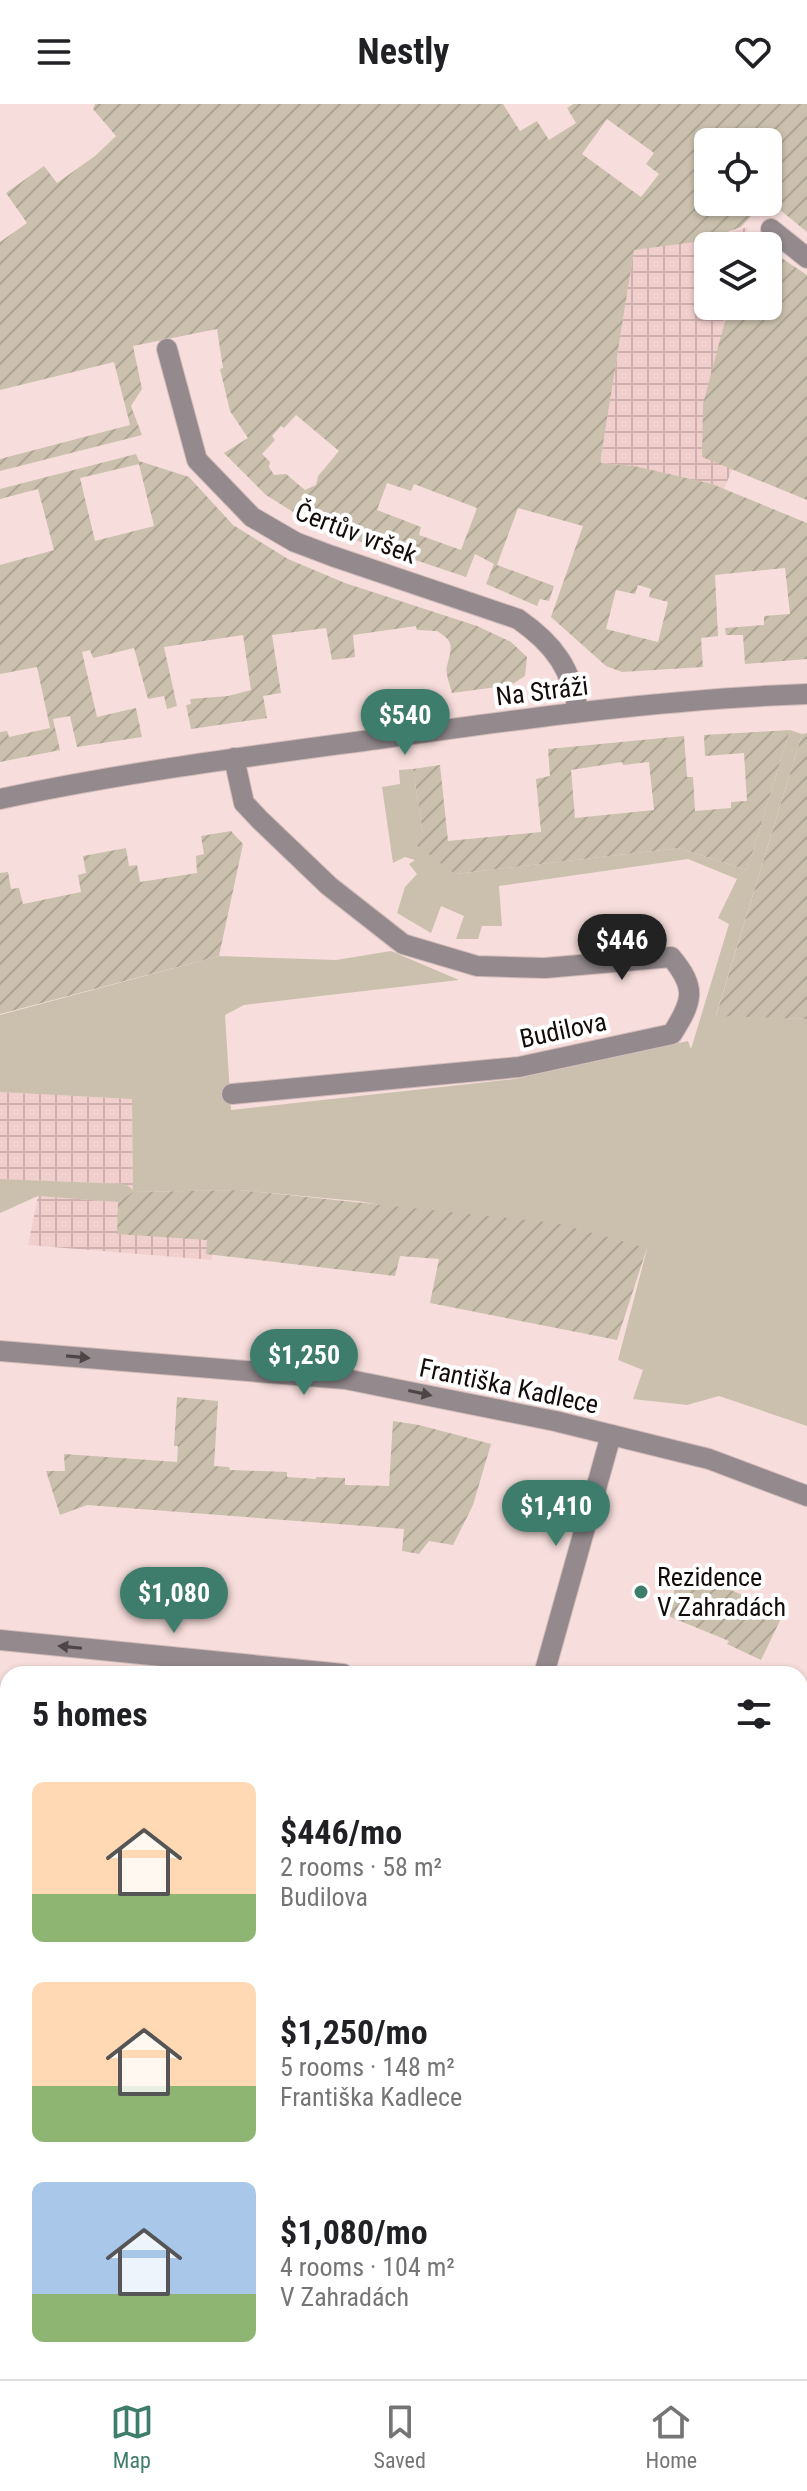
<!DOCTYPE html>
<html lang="en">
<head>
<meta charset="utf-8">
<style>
  body { margin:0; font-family:"Roboto Condensed",sans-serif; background:#f2f2f2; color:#202124; height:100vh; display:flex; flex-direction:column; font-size:30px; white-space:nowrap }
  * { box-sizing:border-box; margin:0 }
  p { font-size:26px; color:#757577 }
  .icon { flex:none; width:44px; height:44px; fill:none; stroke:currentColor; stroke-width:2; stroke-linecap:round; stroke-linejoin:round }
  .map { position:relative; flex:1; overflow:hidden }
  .details { position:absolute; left:0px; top:1562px; width:808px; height:714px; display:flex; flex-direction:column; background:#fff; border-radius:24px 24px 0 0; box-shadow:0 2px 6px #0004 }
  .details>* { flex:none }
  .controls { position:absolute; left:694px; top:24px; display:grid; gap:16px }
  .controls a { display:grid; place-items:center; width:88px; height:88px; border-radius:12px; background:#fff; box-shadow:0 2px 6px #0004; font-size:40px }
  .price { position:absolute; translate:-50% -68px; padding:0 18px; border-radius:28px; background:#3e7d6b; color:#fff; font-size:26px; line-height:52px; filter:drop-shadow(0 2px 4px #0008) }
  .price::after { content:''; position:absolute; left:50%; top:48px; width:24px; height:18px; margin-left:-12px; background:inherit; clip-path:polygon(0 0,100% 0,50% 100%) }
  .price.on { background:#222; color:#fff }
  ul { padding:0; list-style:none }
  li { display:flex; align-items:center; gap:24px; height:200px; padding:0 32px }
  li span { display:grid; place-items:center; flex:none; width:224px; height:160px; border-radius:12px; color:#555 }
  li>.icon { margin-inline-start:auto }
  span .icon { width:96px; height:96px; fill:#fffc; stroke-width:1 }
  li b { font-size:34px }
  h2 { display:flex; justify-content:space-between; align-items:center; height:96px; padding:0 32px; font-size:34px }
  header { display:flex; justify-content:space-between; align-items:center; height:104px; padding:0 32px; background:#fff; font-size:36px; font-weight:700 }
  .tab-bar { display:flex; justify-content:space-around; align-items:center; height:112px; border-top:2px solid #e0e0e0; background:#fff; font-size:22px; color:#757577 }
  .tab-bar a { display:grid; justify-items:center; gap:4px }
  .tab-bar .on { color:#3e7d6b }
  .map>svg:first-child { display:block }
  .industrial { fill:url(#industrial-grid) }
  .grass { fill:#cac0ad }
  .garden { fill:url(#garden-furrows); fill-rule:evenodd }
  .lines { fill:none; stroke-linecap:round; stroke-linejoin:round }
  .minor-casing { stroke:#d3bcbb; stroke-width:22 }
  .tertiary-casing { stroke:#d3bcbb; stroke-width:22 }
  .primary-casing { stroke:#d3bcbb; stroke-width:22 }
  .minor { stroke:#948a8e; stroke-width:20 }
  .tertiary { stroke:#948a8e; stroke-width:20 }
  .primary { stroke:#524248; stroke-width:20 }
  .tram { stroke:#635554; stroke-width:2 }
  .oneway { fill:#4e4546 }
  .poi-dot { fill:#3e7d6b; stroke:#fff; stroke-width:3 }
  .labels { text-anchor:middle; stroke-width:8; stroke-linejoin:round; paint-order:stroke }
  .street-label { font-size:26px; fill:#140c0b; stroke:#fff }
  .poi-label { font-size:26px; fill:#140c0b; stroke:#fff; text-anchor:start }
</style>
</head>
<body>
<header><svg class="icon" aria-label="menu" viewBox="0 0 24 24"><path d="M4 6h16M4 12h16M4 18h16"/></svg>Nestly<svg class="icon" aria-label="heart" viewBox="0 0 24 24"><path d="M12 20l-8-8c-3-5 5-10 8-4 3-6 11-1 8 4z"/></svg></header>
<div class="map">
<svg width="807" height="2275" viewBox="0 0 807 2275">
  <defs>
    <pattern id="industrial-grid" width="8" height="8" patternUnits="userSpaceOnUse" patternTransform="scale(2)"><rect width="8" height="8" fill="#f1cfcd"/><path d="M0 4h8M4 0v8" fill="none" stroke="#ceb1af"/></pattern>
    <pattern id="garden-furrows" width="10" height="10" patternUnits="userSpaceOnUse" patternTransform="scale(2)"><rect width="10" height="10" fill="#cac0ad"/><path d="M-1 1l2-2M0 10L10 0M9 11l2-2" fill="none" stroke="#ada494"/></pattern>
  </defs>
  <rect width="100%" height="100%" fill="#f7dedc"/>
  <g class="industrial">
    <path d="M 747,123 L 748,142 L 708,142 L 708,202 L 729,202 L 724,217 L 737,354 L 724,385 L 634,362 L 600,359 L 634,145 L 703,137 Z"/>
    <path d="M 0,988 L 132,995 L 133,1088 L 124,1080 L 0,1075 Z"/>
    <path d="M 38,1092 L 118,1098 L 118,1111 L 213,1118 L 212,1156 L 28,1141 Z"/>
  </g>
  <g class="grass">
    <path d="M 790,626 L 802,630 L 716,911 L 807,915 L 807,1322 L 719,1292 L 687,1301 L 633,1295 L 643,1266 L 618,1256 L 647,1145 L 357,1097 L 239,1086 L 133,1088 L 118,1098 L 38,1092 L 0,1109 L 0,1075 L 125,1080 L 133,1086 L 132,995 L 0,988 L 0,911 L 219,852 L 336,856 L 391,847 L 459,876 L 244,901 L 225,911 L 231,1006 L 515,975 L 688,937 L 691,945 L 729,820 L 718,814 L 737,775 L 688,755 L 499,782 L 502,822 L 482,822 L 478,835 L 456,835 L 464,812 L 441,802 L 431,829 L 397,809 L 405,783 L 417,770 L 409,760 L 415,756 L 405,753 L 393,759 L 382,683 L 400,680 L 399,666 L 413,665 L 423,730 L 455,770 L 679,744 L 747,766 Z"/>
    <path d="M 0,1834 L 8,1836 L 8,2067 L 0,2070 Z"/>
  </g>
  <g class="garden">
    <path d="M 95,0 L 503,0 L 520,27 L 537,17 L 549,36 L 576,19 L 567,4 L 573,0 L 807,0 L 807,128 L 768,96 L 768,38 L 708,38 L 708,98 L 764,98 L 741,123 L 703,137 L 634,146 L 600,359 L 634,362 L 712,380 L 807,419 L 807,555 L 745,560 L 743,531 L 726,531 L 725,524 L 764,521 L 764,512 L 790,510 L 785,464 L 715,471 L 718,532 L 701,534 L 703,563 L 622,568 L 606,562 L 551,513 L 583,422 L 518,404 L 497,461 L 554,482 L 549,497 L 540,495 L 537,502 L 486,480 L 494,460 L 475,450 L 466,473 L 317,423 L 266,391 L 224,349 L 248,334 L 230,307 L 220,265 L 223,264 L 217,225 L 133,242 L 142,285 L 131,302 L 142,331 L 0,367 L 0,355 L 130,321 L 114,258 L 0,286 L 0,138 L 27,119 L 6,89 L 44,62 L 57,79 L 95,52 L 116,32 L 93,5 ZM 607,15 L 654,49 L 646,60 L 659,70 L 641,93 L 582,50 ZM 296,311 L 339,347 L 318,372 L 316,381 L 305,386 L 286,370 L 274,371 L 269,363 L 270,358 L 262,350 L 275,336 L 272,332 L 281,322 L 284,324 ZM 387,379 L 411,387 L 414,380 L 477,404 L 461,446 L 419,431 L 421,423 L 377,406 ZM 638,481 L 651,485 L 649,493 L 668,498 L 658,538 L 606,525 L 616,486 L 635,490 Z"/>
    <path d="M 768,145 L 807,171 L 807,396 L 702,353 L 703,300 L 729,202 L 768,202 Z"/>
    <path d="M 136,350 L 139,357 L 189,373 L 233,421 L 288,455 L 345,479 L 477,522 L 511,538 L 527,553 L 525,572 L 511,581 L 452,589 C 450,581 445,569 447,562 C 451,545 456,538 437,527 L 417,526 L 416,522 L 353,531 L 355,553 L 332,556 L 326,524 L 272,531 L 281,589 L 263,592 L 267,614 L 191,625 L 186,601 L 191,600 L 190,595 L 228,592 L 251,586 L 243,531 L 164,543 L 177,602 L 167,605 L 164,592 L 148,595 L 134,544 L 93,554 L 90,546 L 82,548 L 97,613 L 136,604 L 142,633 L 77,643 L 70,612 L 53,615 L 60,646 L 0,658 L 0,628 L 7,627 L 9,633 L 50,624 L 37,563 L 0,570 L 0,461 L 54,446 L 38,385 L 0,395 L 0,385 ZM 139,360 L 154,422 L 95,437 L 80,374 Z"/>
    <path d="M 790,626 L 747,766 L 679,744 L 455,770 L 415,740 L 423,730 L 413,665 L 440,661 L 448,737 L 541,728 L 536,675 L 550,672 L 548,645 L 684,632 L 687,673 L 693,673 L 695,707 L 731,704 L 731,698 L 747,697 L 744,649 L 705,652 L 704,631 ZM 622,658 L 623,661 L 649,658 L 654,706 L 575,714 L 571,666 Z"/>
    <path d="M 807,629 L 807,915 L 716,912 L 802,630 Z"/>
    <path d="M 231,727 L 243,740 L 219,852 L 0,910 L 0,769 L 8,768 L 11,785 L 19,784 L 23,800 L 81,788 L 78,771 L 86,769 L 83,752 L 126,744 L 129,762 L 137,761 L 140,778 L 197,769 L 196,752 L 204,750 L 201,732 Z"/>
    <path d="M 239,1086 L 556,1119 L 647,1144 L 617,1236 L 430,1199 L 439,1155 L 400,1152 L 395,1172 L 206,1150 L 207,1136 L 117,1130 L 118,1098 L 133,1088 Z"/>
    <path d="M 177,1293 L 218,1297 L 214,1362 L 229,1363 L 230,1366 L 287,1368 L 287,1373 L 316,1375 L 316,1373 L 345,1374 L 345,1381 L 389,1382 L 393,1317 L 419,1321 L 491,1340 L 473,1401 L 453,1441 L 429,1437 L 419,1450 L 402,1447 L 404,1425 L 87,1401 L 60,1411 L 46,1367 L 65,1367 L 64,1350 L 177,1358 L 178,1342 L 174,1342 Z"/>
    <path d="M 680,1465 L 784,1508 L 761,1556 L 727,1540 L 729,1537 L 668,1512 Z"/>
  </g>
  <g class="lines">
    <defs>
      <g id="minor">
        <path d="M 771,125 L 807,154"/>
        <path d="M 167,245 L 197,356 L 252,413 L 295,438 L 332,452 L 518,515 C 554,540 572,565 578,608"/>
        <path d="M 232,990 L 519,963 L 672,930 C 693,897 697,884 671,853 L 545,864 L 477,862 L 403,840 L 329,782 L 260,716 L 244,699 L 234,654"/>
        <path d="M 0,1247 L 345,1275 L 555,1317 L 709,1355 L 807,1392"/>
        <path d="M 0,1536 L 343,1570"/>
        <path d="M 544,1570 L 611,1331"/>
        <path d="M 800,1712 L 807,1715"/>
        <path d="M 518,2268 L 531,2275"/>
        <path d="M 247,2275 L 251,2268"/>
      </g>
      <path id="tertiary" d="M 0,695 C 125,668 252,652 378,635 C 520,615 663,595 807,590"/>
      <g id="primary">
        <path d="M 0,1796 L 8,1798"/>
        <path d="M 800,2024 L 807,2027"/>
        <path d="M 0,2124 L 8,2121"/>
      </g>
    </defs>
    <use href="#minor" class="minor-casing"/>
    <use href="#tertiary" class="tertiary-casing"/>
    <use href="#primary" class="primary-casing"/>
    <use href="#minor" class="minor"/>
    <use href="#tertiary" class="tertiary"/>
    <use href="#primary" class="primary"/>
    <g class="tram">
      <path d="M 800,2017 L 807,2020"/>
      <path d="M 800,2031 L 807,2033"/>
      <path d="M 0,2092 L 8,2090"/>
      <path d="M 0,2107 L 8,2105"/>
    </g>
  </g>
  <defs><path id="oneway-solid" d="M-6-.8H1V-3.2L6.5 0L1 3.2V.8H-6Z" transform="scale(2)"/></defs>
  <g class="oneway">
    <use href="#oneway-solid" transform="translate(78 1253) rotate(5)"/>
    <use href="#oneway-solid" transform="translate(420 1289) rotate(12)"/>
    <use href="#oneway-solid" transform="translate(70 1543) rotate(-174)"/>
  </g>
  <circle class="poi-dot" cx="641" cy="1488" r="8"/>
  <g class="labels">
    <g class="street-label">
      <text transform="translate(356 429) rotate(21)" y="9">Čertův vršek</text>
      <text transform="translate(542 587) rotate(-7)" y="9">Na Stráži</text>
      <text transform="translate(563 926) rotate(-12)" y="9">Budilova</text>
      <text transform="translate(509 1282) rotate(12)" y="9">Františka Kadlece</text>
    </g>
    <g class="poi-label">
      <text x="657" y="1482">Rezidence<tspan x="657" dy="30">V Zahradách</tspan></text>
    </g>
  </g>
</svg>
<div class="controls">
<a><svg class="icon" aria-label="locate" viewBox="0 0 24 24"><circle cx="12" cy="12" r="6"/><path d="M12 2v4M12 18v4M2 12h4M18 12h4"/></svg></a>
<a><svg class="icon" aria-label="layers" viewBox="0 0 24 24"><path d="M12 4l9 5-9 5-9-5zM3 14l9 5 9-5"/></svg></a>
</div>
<b class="price" style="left:405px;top:653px">$540</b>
<b class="price on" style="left:622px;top:878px">$446</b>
<b class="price" style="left:304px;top:1293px">$1,250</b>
<b class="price" style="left:556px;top:1444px">$1,410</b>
<b class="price" style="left:174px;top:1531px">$1,080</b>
<section class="details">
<h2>5 homes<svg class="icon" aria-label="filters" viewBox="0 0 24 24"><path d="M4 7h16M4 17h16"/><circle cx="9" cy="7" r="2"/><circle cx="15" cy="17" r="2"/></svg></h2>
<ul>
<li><span style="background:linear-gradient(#ffd9b3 70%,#8fb573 0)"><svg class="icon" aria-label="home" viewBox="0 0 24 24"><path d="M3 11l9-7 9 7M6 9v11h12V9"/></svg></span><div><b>$446/mo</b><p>2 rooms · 58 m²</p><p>Budilova</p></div></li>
<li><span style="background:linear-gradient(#ffd9b3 65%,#8fb573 0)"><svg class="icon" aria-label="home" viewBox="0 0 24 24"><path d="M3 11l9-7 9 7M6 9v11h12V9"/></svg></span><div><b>$1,250/mo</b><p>5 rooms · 148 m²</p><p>Františka Kadlece</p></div></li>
<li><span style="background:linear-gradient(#a9c7e8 70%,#8fb573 0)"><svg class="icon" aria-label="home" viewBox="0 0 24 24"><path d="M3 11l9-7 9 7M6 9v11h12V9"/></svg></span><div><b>$1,080/mo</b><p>4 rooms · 104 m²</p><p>V Zahradách</p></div></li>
</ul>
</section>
</div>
<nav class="tab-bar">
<a class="on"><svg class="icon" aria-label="map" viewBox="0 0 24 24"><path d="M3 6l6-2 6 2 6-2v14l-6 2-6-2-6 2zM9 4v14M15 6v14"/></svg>Map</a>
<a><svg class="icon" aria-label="saved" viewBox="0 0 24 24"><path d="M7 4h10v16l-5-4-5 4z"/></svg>Saved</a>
<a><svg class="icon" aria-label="home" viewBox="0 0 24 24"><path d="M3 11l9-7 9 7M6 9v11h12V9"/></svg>Home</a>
</nav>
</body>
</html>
